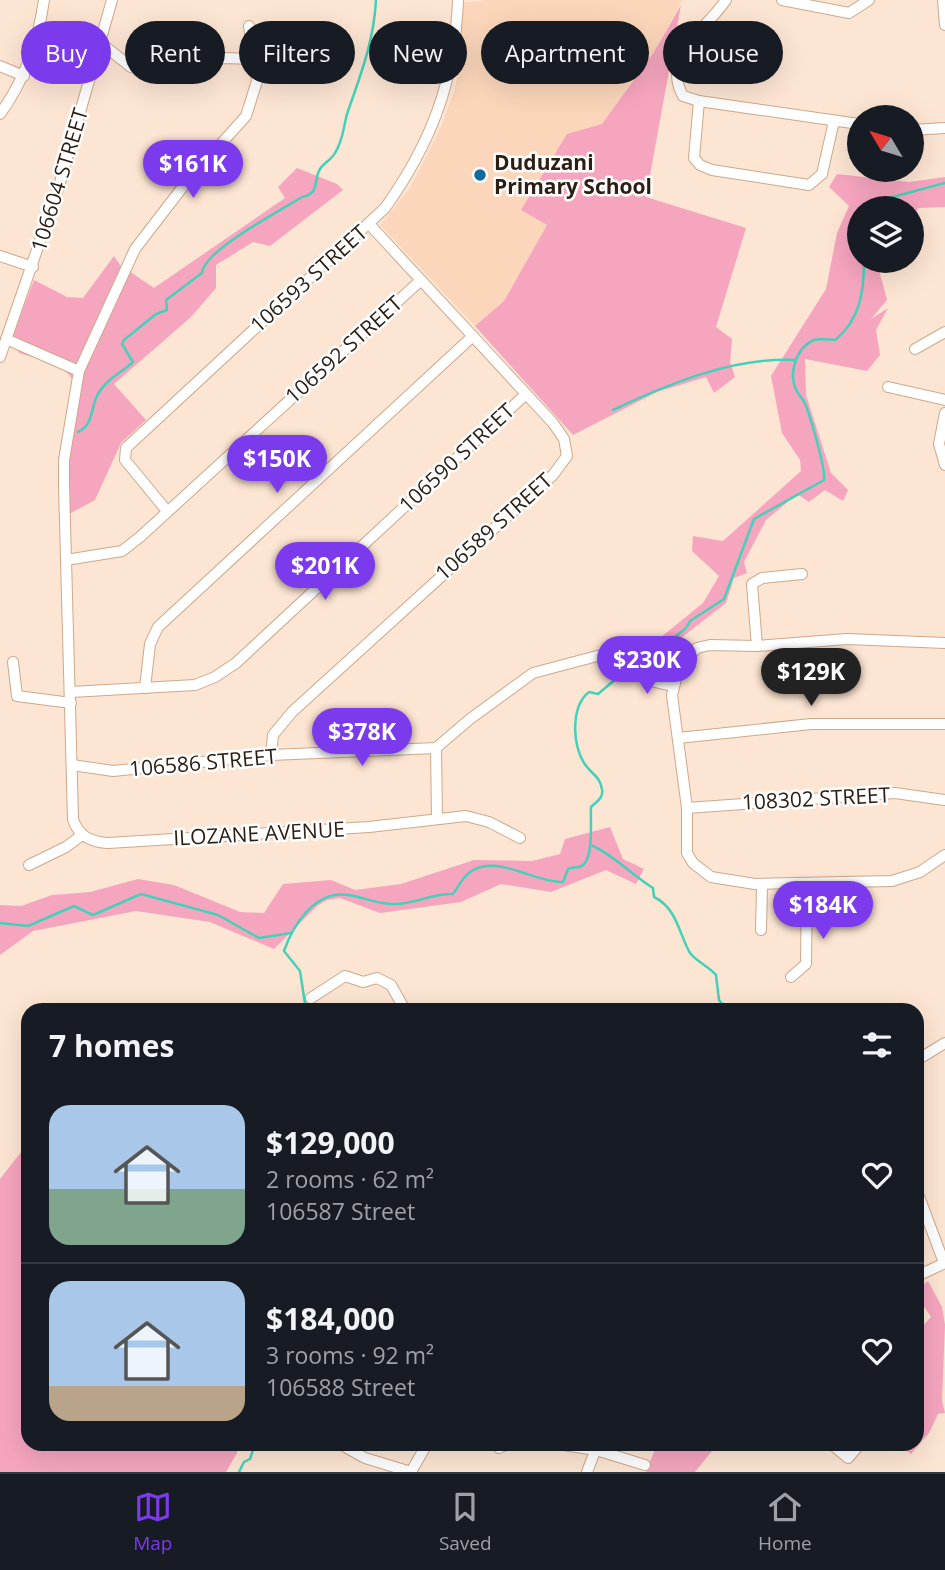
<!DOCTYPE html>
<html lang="en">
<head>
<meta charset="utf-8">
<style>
  body { margin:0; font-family:"Open Sans",sans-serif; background:#20242c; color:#f1f3f6; height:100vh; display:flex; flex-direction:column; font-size:26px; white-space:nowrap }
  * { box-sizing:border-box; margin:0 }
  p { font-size:23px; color:#9ea1a6 }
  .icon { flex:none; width:38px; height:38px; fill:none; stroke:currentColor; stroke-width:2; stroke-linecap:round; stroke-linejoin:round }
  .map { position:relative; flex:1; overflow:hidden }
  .side { position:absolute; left:21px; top:1003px; width:903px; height:448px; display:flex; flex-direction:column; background:#171b24; border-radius:21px; box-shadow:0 7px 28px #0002 }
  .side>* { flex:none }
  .top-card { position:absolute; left:21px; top:21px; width:903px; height:63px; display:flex; gap:14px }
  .needle { width:46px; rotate:308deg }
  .buttons { position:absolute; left:847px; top:105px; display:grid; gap:14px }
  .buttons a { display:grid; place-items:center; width:77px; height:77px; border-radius:50%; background:#171b24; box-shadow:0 7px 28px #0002; font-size:35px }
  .price { position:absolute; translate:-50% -60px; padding:0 16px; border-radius:24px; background:#7c3aed; color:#fff; font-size:23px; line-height:46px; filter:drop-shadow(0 2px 4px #0008) }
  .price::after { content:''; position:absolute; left:50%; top:42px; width:21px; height:16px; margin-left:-10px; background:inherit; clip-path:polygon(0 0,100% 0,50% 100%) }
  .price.active { background:#222; color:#fff }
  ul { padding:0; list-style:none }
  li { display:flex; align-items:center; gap:21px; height:175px; padding:0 28px }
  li+li { border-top:2px solid #363941 }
  li span { display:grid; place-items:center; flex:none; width:196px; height:140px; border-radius:21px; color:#555 }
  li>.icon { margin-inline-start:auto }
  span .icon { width:84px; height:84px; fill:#fffc; stroke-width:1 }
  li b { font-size:30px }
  h2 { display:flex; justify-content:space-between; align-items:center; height:84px; padding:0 28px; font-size:30px }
  .tag { padding:0 24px; border-radius:32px; background:#171b24; box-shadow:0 7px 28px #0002; font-size:24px; line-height:63px }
  .tag.active { background:#7c3aed; color:#fff }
  .dock { display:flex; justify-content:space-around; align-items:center; height:98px; border-top:2px solid #363941; background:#171b24; font-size:19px; color:#9ea1a6 }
  .dock a { display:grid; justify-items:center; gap:4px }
  .dock .active { color:#7c3aed }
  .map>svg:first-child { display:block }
  .built { fill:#fbd6ba }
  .green { fill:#f6a5bf }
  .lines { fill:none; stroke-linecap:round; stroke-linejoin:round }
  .stream { stroke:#45d1b9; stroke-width:2.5 }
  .minor-casing { stroke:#cda88b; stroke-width:12 }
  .minor { stroke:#fff; stroke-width:10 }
  .poi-dot { fill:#116c9b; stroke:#fff; stroke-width:2.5 }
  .labels { text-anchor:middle; stroke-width:5; stroke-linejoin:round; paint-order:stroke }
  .poi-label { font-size:21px; font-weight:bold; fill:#2c1e13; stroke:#fff; text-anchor:start }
  .street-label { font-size:21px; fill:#2c1e13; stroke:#fff }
</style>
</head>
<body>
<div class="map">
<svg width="945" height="1472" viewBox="0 0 945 1472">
  <rect width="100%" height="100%" fill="#fde5d3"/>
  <path class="built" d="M 484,0 L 682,0 L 654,52 L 602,124 L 522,210 L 547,225 L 504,301 L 475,326 L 380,225 L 410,188 L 440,129 L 454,92 L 461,61 L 463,3 Z"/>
  <g class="green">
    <path d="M 681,5 L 646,197 L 746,228 L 716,327 L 732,339 L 730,362 L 735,377 L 714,393 L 706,377 L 657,392 L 573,435 L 475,326 L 504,301 L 547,225 L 521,210 L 567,134 L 602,124 L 654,52 Z"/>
    <path d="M 297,168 L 337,184 L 343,190 L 270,246 L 253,242 L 216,265 L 216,288 L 191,317 L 114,384 L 146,420 L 121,443 L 95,500 L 60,519 L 58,460 L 73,381 C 64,362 38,359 19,353 L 13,334 L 34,280 L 67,297 L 83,298 L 114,256 L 120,265 L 154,288 L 285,198 L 278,187 Z"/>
    <path d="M 837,174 L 909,182 L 945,177 L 945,207 L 918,208 L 913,221 L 912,208 L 859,208 L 859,261 L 884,261 L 878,266 L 887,300 L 871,319 L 888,308 L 876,330 L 880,355 L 867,371 L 805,359 L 806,395 L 831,473 L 848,490 L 843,501 L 825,490 L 809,502 L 797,494 L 766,520 L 744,562 L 747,573 L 734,578 L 726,603 L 653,660 L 646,655 L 650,646 L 703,603 L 719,576 L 692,551 L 693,536 L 723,541 L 801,471 L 800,460 L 782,433 L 771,376 L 826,289 L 837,233 L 849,206 L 829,187 Z"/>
    <path d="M 610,827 L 623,859 L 644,869 L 636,884 L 606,870 L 551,892 L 501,884 L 461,902 L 380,913 L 340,898 L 327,900 L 317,906 L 274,949 L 210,922 L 136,911 L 33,931 L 0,955 L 0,905 L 21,906 L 52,895 L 90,892 L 138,879 L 174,885 L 240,912 L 264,913 L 283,884 L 331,880 L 355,890 L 401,884 L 474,860 L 532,861 L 560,854 L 565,839 Z"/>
    <path d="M 28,1143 L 28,1444 L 238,1444 L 237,1453 L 226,1472 L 0,1472 L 0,1179 Z"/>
    <path d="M 928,1281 L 942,1307 L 945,1325 L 942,1400 L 945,1413 L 938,1414 L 929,1433 L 911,1454 L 897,1444 L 917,1444 L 917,1332 L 931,1317 L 917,1296 L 917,1289 Z"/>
    <path d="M 657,1444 L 713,1444 L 716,1446 L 695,1472 L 646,1472 Z"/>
  </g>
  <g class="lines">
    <g class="stream">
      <path d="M 871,208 L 874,202 L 945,183"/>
      <path d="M 613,410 C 668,384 733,357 795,360"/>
      <path d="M 78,432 C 92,426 91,411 96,398 C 104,380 120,374 133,362 L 122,344 L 124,340 L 156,314 L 167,310 L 166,300 L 202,273 C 203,251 280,211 302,197 C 320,194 313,181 320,169 C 324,163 332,159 335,153 C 344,139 343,126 348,111 C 361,74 374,40 376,0"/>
      <path d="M 647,660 L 686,628 L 690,621 L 724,599 L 754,519 L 824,480 C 826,470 811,419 806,406 C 804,399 797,394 795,387 C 789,371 797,347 814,340 C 819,338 829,340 835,340 C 860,320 864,292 864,261"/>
      <path d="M 593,846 C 612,854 633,876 653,888 L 654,897 C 677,908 679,934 690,953 C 696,961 709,967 716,975 L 719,1000 L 727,1010"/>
      <path d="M 0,923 L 28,926 L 74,906 L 93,915 L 141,894 L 218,915 L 259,938 L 291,933"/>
      <path d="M 306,1010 L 300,971 L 284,951 C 293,925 315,890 348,895 C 364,897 379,905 395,904 C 416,904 432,893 453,894 C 458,887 463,877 470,872 C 495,853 535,883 563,882 L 568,869 C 571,867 575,868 579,867 C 595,863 590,821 591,807 C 596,802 604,798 602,789 C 600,776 591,774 584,763 C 572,743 571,706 589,692 L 598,694 L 630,667 L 642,665"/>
      <path d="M 239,1472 L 244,1462 L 250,1459 L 255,1444"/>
    </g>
    <defs>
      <g id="minor">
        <path d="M 782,0 L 849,13 L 869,0"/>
        <path d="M 943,0 L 945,25"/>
        <path d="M 102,44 L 131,67 L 150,71 L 223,58 L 254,59"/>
        <path d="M 0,66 L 24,76"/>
        <path d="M 699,101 L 683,96 C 661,58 706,29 726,0"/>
        <path d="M 0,114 C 25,80 38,42 44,0"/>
        <path d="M 834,121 L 822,174 L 809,185 L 712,170 L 700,165 L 694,158 L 699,101 L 859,124"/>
        <path d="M 912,130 L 945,128"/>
        <path d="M 0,256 L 33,267"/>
        <path d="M 6,339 L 79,371 L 64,460 L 64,485 L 73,819 C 78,836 91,842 108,843 L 369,827 L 466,816 L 489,822 L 520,838"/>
        <path d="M 915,349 L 945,332"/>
        <path d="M 0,357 L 59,186 L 112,0"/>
        <path d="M 79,371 L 135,249 L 185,184 L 246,116 L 257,81 L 249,26"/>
        <path d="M 888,387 L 945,400"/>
        <path d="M 945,413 L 939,444 L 945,465"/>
        <path d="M 167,511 L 125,460 L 126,448 L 385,208 C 432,142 455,80 458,0"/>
        <path d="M 66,560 L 122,551 L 140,537 L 421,280"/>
        <path d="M 945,643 L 847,639 L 757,646 L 710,645 L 697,648 L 679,667 L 672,695 L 687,808 L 687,853 L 693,863 L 711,877 L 755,884 L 892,881 L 920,872 L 945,855"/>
        <path d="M 757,646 L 752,584 L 762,578 L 802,574"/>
        <path d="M 13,662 L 17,696 L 71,703"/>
        <path d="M 145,688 L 150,644 L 158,627 L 473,336"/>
        <path d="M 71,692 L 195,685 L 215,677 L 236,663 L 526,394"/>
        <path d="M 678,738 L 811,724 L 945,724"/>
        <path d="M 436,748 L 437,818"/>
        <path d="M 271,755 L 273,735 L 292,712 L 553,475 L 567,456 L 564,439 L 553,423 L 370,225"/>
        <path d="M 72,765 L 113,771 L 271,755 L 436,748 L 470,719 L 533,673 L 631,647 L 637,648 L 655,682 L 672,686"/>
        <path d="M 687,808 L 895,793 L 945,800"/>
        <path d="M 29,865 L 66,847 L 82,835"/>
        <path d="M 761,930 L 762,885"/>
        <path d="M 791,977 L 806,964 L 807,884"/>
        <path d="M 311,998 L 345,976 L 363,982 L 377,978 L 391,985 L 405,1010"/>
        <path d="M 917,1060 L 945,1043"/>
        <path d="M 917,1191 L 944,1263"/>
        <path d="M 917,1276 L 945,1263"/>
        <path d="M 340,1444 L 365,1458 L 411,1472 L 427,1444"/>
        <path d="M 496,1444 L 499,1448 L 507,1444"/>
        <path d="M 557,1444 L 596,1450 L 645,1465"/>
        <path d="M 836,1448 L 848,1458 L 860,1444"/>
        <path d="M 587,1472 L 597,1446"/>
      </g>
    </defs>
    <use href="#minor" class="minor-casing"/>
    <use href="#minor" class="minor"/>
  </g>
  <circle class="poi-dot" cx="480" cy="175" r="7"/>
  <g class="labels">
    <g class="poi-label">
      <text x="494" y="170">Duduzani<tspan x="494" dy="24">Primary School</tspan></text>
    </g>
    <g class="street-label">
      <text transform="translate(60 180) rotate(-73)" y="7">106604 STREET</text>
      <text transform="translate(309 279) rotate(-42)" y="7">106593 STREET</text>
      <text transform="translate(344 350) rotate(-42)" y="7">106592 STREET</text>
      <text transform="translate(457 458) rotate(-43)" y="7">106590 STREET</text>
      <text transform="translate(494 527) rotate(-42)" y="7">106589 STREET</text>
      <text transform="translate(203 763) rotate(-5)" y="7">106586 STREET</text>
      <text transform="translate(816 799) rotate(-3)" y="7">108302 STREET</text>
      <text transform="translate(259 834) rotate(-3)" y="7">ILOZANE AVENUE</text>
    </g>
  </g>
</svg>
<div class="buttons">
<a><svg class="needle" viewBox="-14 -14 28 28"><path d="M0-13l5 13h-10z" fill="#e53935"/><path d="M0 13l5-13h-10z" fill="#9ea1a6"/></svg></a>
<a><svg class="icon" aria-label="layers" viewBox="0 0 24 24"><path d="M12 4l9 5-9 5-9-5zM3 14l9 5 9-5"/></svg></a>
</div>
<b class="price" style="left:193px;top:200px">$161K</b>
<b class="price" style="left:277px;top:495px">$150K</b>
<b class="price" style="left:325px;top:602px">$201K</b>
<b class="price" style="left:647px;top:696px">$230K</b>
<b class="price active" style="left:811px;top:708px">$129K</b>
<b class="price" style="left:362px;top:768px">$378K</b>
<b class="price" style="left:823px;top:941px">$184K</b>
<div class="top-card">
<a class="tag active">Buy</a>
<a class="tag">Rent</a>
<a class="tag">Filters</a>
<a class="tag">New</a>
<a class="tag">Apartment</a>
<a class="tag">House</a>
</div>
<section class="side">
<h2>7 homes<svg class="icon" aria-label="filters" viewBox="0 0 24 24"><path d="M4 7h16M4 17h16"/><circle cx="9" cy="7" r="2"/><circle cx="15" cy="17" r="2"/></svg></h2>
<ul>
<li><span style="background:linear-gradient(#a9c7e8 60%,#7fa58c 0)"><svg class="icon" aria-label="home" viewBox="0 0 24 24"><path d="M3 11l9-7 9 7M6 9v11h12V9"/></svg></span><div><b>$129,000</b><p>2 rooms · 62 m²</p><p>106587 Street</p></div><svg class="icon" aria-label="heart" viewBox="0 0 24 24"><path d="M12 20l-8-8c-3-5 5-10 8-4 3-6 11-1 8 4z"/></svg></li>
<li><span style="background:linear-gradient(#a9c7e8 75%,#b9a48a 0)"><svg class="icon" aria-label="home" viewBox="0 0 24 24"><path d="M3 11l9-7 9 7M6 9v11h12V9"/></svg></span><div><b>$184,000</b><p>3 rooms · 92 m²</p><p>106588 Street</p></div><svg class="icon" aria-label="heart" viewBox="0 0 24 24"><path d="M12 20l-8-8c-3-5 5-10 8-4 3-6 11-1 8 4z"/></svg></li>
</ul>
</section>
</div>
<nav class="dock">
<a class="active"><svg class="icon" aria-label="map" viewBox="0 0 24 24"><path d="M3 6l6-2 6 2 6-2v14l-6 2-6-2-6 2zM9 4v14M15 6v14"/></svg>Map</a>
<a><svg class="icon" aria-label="saved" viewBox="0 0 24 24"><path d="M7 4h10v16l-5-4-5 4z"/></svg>Saved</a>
<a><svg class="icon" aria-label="home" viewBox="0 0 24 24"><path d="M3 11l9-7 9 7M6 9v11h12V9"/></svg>Home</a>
</nav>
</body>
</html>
